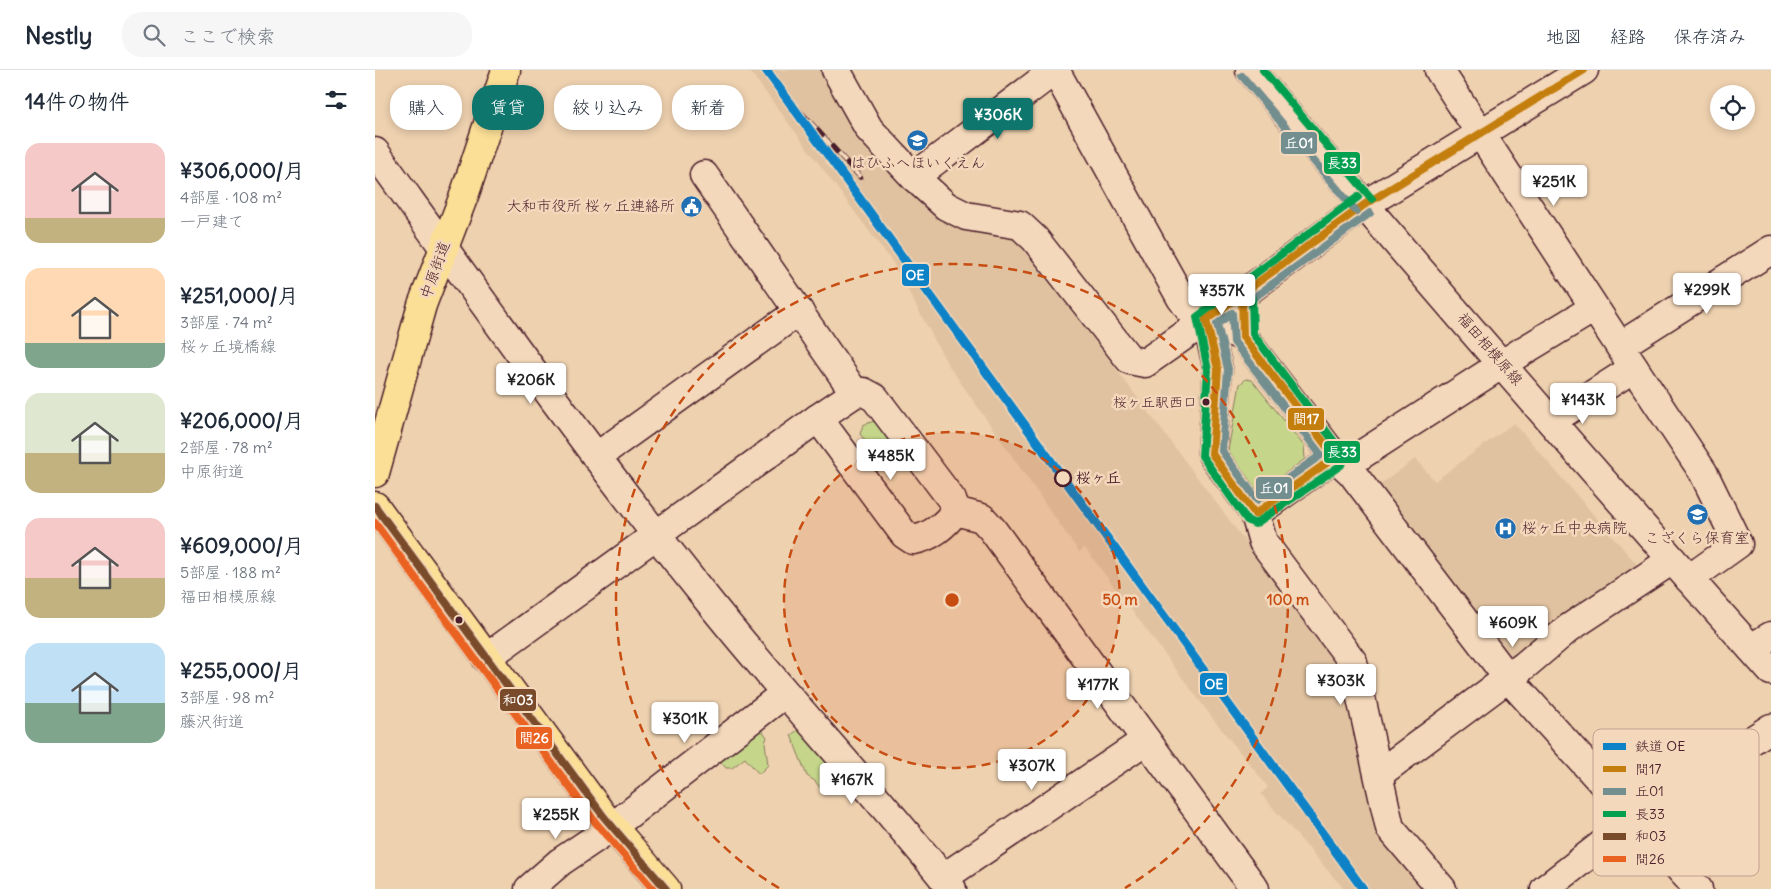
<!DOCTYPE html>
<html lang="ja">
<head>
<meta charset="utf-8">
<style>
  body { margin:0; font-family:Delius,"Klee One",sans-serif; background:#f6f6f7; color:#1f2937; height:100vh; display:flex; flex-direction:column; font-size:19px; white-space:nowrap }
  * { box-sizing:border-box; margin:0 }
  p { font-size:16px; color:#747a83 }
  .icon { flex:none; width:28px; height:28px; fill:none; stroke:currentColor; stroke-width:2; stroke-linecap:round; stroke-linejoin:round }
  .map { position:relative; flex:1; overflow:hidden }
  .side { display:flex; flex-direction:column; background:#fff; width:375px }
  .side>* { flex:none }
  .top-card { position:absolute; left:15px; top:15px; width:475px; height:45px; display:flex; gap:10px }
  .tools { position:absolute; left:1335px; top:15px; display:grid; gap:10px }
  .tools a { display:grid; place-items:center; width:45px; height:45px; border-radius:50%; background:#fff; box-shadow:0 2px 8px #0003; font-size:25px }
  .price { position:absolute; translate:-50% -42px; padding:0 11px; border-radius:5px; background:#fff; color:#222; font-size:16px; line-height:32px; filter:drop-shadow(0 1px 2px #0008) }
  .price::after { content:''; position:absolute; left:50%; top:30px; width:15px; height:11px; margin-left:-8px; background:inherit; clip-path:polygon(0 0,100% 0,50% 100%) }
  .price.current { background:#0f766e; color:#fff }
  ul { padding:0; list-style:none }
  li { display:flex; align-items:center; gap:15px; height:125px; padding:0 25px }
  li span { display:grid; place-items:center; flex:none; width:140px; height:100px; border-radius:15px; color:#555 }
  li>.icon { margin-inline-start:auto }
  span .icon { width:60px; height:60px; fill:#fffc; stroke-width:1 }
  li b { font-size:21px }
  h2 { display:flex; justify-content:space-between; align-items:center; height:60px; padding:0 25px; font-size:21px }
  .tag { padding:0 18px; border-radius:20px; background:#fff; box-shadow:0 2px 8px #0003; font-size:18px; line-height:45px }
  .tag.current { background:#0f766e; color:#fff }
  header { display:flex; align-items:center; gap:30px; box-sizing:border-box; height:70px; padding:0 25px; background:#fff; border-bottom:1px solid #e0e1e3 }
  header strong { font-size:24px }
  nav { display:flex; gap:28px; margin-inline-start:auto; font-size:18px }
  .search { width:350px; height:45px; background:#f6f6f7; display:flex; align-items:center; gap:12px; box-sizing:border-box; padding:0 18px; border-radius:20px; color:#747a83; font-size:19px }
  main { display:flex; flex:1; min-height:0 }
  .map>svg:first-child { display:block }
  .built { fill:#e0c2a0 }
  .green { fill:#c5d68b; stroke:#887a5b }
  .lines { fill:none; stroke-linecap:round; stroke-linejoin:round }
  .minor-casing { stroke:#4a1f2b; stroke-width:31 }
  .tertiary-casing { stroke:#4a1f2b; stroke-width:31 }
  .primary-casing { stroke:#4a1f2b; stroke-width:31 }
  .trunk-casing { stroke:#4a1f2b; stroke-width:31 }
  .minor { stroke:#f4d8bb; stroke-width:28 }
  .tertiary { stroke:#f4d8bb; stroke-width:28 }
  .primary { stroke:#fbdf96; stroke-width:28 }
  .trunk { stroke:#fbdf96; stroke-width:28 }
  .rail-casing { stroke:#4a1f2b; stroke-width:5.5 }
  .rail { stroke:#f4d8bb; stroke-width:4; stroke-dasharray:11; stroke-linecap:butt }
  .bus-1-casing { stroke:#f4d8bb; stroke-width:11 }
  .bus-2-casing { stroke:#f4d8bb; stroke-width:11 }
  .bus-3-casing { stroke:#f4d8bb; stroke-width:11 }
  .bus-4-casing { stroke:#f4d8bb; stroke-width:11 }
  .bus-5-casing { stroke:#f4d8bb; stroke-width:11 }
  .bus-1 { stroke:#c37e0d; stroke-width:8 }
  .bus-2 { stroke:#738e8f; stroke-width:8 }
  .bus-3 { stroke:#049f4f; stroke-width:8 }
  .bus-4 { stroke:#7a4b2a; stroke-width:8 }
  .bus-5 { stroke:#ea6222; stroke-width:8 }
  .rail-1-casing { stroke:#f4d8bb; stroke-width:12 }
  .rail-1 { stroke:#0d82c7; stroke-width:9 }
  .ring { fill:none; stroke:#c84d12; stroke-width:2.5; stroke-dasharray:9 6 }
  .bus-dot { fill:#4a1f2b; stroke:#f4d8bb; stroke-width:2 }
  .stop-dot { fill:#f4d8bb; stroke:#4a1f2b; stroke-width:2.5 }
  .labels { text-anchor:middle; stroke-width:5; stroke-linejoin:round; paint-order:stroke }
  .bus-label { font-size:14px; fill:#4a1f2b; stroke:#f4d8bb; text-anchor:end }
  .poi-label { font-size:15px; fill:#4a1f2b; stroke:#f4d8bb }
  .street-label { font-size:15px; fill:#4a1f2b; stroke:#f4d8bb }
  .stop-label { font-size:15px; font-weight:bold; fill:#4a1f2b; stroke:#f4d8bb; text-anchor:start }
  .key { fill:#f4d8bb; stroke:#c1a090; stroke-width:1 }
  .key-label { font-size:14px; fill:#4a1f2b }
  .centre { fill:#c84d12; stroke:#f4d8bb; stroke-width:2.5 }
  .ring-label { font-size:15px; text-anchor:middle; font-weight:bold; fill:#c84d12; stroke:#f4d8bb; stroke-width:5; stroke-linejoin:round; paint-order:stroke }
  .line-badge { stroke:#f4d8bb; stroke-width:2 }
  .badge-label { font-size:14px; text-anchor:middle; font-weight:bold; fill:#fff }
</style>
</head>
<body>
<header>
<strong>Nestly</strong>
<div class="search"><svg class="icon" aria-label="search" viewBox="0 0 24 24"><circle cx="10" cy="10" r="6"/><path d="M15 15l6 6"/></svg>ここで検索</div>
<nav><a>地図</a><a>経路</a><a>保存済み</a></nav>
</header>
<main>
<section class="side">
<h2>14件の物件<svg class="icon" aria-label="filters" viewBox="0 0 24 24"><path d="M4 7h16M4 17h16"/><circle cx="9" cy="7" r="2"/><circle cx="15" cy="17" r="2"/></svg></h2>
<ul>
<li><span style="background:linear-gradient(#f6c9c9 75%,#c2b280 0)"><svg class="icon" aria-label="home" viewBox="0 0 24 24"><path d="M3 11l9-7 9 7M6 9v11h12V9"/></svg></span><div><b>¥306,000/月</b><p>4部屋 · 108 m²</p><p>一戸建て</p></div></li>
<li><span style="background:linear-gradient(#ffd9b3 75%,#7fa58c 0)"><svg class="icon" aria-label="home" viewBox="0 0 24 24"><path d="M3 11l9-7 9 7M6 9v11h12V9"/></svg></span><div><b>¥251,000/月</b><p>3部屋 · 74 m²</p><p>桜ヶ丘境橋線</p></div></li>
<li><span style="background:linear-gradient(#dfe7d0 60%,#c2b280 0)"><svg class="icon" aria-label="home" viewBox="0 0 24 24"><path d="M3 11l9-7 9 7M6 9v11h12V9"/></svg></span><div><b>¥206,000/月</b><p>2部屋 · 78 m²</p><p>中原街道</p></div></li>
<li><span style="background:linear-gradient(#f6c9c9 60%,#c2b280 0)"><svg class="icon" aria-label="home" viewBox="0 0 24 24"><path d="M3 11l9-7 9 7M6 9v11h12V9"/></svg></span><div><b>¥609,000/月</b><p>5部屋 · 188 m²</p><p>福田相模原線</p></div></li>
<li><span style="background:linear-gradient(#bfe0f5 60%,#7fa58c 0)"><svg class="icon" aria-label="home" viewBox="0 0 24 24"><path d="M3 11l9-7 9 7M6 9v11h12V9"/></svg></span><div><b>¥255,000/月</b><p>3部屋 · 98 m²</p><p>藤沢街道</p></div></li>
</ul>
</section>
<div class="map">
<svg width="1396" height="819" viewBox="0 0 1396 819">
  <rect width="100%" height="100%" fill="#eed1af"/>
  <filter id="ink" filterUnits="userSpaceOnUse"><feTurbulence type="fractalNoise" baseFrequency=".02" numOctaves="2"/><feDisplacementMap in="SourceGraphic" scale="10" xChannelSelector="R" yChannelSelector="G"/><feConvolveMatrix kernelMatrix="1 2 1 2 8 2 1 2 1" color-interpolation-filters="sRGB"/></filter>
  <g filter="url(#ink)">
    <g class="built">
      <path d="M 374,0 L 445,0 L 518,96 L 568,151 L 632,160 L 649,172 L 745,290 L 741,299 L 968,602 L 1050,819 L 969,819 L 886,724 L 893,717 L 839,650 L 710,478 L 704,482 L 572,293 L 518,193 Z"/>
      <path d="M 1139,353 L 1266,499 L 1141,588 L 1128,589 L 1002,417 L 1040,389 L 1060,411 Z"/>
    </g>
    <g class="green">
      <path d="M 871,309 L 877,310 L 929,376 L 930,389 L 885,422 L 879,420 L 852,386 L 865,314 Z"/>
      <path d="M 499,351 L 523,382 C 521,390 518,393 509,394 L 505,391 L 485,364 L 488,355 Z"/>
      <path d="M 382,654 L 392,667 L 390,673 L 393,695 L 384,704 L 370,688 L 357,698 L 351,698 L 343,689 Z"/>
      <path d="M 427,657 L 472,708 L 450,724 L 440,711 L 432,706 L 416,665 Z"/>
    </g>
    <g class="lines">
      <defs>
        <g id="minor">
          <path d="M 461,0 L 494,59 L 539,107 L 571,136 L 591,146 L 645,155 L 660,169 L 755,290 L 770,293 L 867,225"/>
          <path d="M 680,0 L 806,228 L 814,239 L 831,250 L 868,267 L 960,387 L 880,444"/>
          <path d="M 1064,0 L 1259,298"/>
          <path d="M 0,82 C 107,231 213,381 328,524 C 408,625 497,718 577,819"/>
          <path d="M 329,105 L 480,323"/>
          <path d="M 539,107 L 680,0"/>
          <path d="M 831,250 L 843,299 L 837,384 L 880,444 L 888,472 L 978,592 L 1015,758 L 1067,819"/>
          <path d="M 1245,276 L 1396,180"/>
          <path d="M 489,322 L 500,328 L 577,430 L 580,441 C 571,455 554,468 538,470 L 529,464 L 443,348 L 480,323 Z"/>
          <path d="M 1176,351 L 1259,298 L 1328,402 L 1363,474 L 1314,509"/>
          <path d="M 221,387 L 424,241"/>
          <path d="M 960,387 L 977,403 L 1133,608 L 1323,819"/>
          <path d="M 960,387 L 986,385 L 1143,284 L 1219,238"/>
          <path d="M 580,441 L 607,448 L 617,459 L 880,819"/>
          <path d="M 1376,578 L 1396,566"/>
          <path d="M 1004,704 L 1149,596 L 1194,558 L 1297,490"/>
          <path d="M 568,808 L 771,670"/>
          <path d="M 154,819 L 185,792 L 237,757 L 409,624"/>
          <path d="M 1170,819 L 1275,737 L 1396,658"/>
        </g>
        <g id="tertiary">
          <path d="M 875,0 C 1046,203 1220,404 1396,601"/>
          <path d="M 867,225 L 989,135 L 1209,0"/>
          <path d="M 111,588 L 443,348"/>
        </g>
        <path id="primary" d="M 0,403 L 47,235 L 90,123 L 131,0"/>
        <path id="trunk" d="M 0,436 L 229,747 L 291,819"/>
      </defs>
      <use href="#minor" class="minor-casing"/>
      <use href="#tertiary" class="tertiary-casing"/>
      <use href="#primary" class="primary-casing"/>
      <use href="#trunk" class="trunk-casing"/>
      <use href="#minor" class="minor"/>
      <use href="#tertiary" class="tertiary"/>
      <use href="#primary" class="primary"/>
      <use href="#trunk" class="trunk"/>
      <defs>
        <path id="rail" d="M 404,18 L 485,107"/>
      </defs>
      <use href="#rail" class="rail-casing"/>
      <use href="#rail" class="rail"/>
      <defs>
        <g id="bus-1">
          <path d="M 867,225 L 868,267 L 960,387 L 880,444"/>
          <path d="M 831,250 L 989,135 L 1209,0"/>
          <path d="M 831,250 L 843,299 L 837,384 L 880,444"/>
        </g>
        <g id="bus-2">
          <path d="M 867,6 L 981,141"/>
          <path d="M 877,229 L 995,143"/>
          <path d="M 857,243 L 859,272 L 946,385 L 882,430 L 847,381 L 853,299 L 842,254 Z"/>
        </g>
        <g id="bus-3">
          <path d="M 888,0 L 997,129"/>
          <path d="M 877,229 L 878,264 L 970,386 L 966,395 L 880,454 L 872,450 L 827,386 L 833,300 L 822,247 L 983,127"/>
        </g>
        <path id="bus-4" d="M 0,436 L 229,747 L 291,819"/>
        <path id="bus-5" d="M 0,453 L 221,753 L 278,819"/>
      </defs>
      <use href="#bus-1" class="bus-1-casing"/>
      <use href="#bus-2" class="bus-2-casing"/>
      <use href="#bus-3" class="bus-3-casing"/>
      <use href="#bus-4" class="bus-4-casing"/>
      <use href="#bus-5" class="bus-5-casing"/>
      <use href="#bus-1" class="bus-1"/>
      <use href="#bus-2" class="bus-2"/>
      <use href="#bus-3" class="bus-3"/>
      <use href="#bus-4" class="bus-4"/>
      <use href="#bus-5" class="bus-5"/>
      <defs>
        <path id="rail-1" d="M 391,0 L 988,819"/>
      </defs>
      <use href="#rail-1" class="rail-1-casing"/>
      <use href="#rail-1" class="rail-1"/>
    </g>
  </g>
  <circle cx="577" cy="530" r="168" fill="#c84d12" fill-opacity=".12"/>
  <g class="ring">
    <circle cx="577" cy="530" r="168"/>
    <path d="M404 818A336 336 0 1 1 750 818"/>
  </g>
  <defs>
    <symbol id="school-disc" viewBox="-11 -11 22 22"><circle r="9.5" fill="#1f6fb2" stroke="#f4d8bb"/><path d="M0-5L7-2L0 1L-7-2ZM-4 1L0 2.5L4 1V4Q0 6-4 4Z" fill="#fff"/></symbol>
    <symbol id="civic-disc" viewBox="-11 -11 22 22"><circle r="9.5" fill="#1f6fb2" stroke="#f4d8bb"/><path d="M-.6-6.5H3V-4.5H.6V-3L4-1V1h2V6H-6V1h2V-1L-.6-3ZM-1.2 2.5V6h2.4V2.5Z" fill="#fff"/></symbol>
    <symbol id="hospital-disc" viewBox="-11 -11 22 22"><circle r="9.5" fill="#1f6fb2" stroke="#f4d8bb"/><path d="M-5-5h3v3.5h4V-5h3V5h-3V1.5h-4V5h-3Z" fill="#fff"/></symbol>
  </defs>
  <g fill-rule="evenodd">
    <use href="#school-disc" x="530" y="58" width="25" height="25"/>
    <use href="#civic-disc" x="304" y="124" width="25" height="25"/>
    <use href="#school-disc" x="1310" y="432" width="25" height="25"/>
    <use href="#hospital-disc" x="1118" y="446" width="25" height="25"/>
  </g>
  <g class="bus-dot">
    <circle cx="831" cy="332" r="4.5"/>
    <circle cx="84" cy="550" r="4.5"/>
  </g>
  <circle class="stop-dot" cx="688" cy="408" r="8"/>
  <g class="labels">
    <g class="bus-label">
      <text x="822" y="337">桜ヶ丘駅西口</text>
    </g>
    <g class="poi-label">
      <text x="543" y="98">はひふへほいくえん</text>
      <text x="300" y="141" text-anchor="end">大和市役所 桜ヶ丘連絡所</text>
      <text x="1147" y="463" text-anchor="start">桜ヶ丘中央病院</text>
      <text x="1322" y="473">こざくら保育室</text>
    </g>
    <g class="street-label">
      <text transform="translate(60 200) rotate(-70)" y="5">中原街道</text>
      <text transform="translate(1115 279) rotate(49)" y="5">福田相模原線</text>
    </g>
    <g class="stop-label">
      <text x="701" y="413">桜ヶ丘</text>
    </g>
  </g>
  <rect x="1218" y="659" width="166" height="147" rx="8" class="key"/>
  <rect x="1228" y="673" width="23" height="7" fill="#0d82c7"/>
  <rect x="1228" y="696" width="23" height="6" fill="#c37e0d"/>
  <rect x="1228" y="718" width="23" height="7" fill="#738e8f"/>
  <rect x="1228" y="741" width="23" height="6" fill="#049f4f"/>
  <rect x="1228" y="763" width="23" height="7" fill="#7a4b2a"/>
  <rect x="1228" y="786" width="23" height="6" fill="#ea6222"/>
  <g class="key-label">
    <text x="1260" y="681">鉄道 OE</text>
    <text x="1260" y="704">間17</text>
    <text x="1260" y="726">丘01</text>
    <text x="1260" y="749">長33</text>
    <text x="1260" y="771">和03</text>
    <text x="1260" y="794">間26</text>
  </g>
  <circle cx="577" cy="530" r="8" class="centre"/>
  <g class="ring-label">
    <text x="745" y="535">50 m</text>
    <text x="913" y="535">100 m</text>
  </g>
  <g class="line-badge">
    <rect x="905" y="61" width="38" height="24" rx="5" fill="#738e8f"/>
    <rect x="948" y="81" width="38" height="24" rx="5" fill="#049f4f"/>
    <rect x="526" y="193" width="29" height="24" rx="5" fill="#0d82c7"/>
    <rect x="912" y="337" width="38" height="24" rx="5" fill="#c37e0d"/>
    <rect x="948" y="370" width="38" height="24" rx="5" fill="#049f4f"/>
    <rect x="880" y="406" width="38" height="24" rx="5" fill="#738e8f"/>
    <rect x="824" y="602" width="29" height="24" rx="5" fill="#0d82c7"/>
    <rect x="124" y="618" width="38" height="24" rx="5" fill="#7a4b2a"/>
    <rect x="140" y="656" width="38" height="24" rx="5" fill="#ea6222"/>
  </g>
  <g class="badge-label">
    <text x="924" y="78">丘01</text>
    <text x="967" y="98">長33</text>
    <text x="540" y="210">OE</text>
    <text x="931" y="354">間17</text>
    <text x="967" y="387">長33</text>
    <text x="899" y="423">丘01</text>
    <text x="839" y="619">OE</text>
    <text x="143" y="635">和03</text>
    <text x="159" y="673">間26</text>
  </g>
</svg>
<div class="tools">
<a><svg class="icon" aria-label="locate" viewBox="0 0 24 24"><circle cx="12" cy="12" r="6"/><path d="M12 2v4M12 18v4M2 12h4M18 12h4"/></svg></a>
</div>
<b class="price current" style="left:623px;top:70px">¥306K</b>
<b class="price" style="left:1179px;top:137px">¥251K</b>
<b class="price" style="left:1332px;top:245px">¥299K</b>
<b class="price" style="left:847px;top:246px">¥357K</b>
<b class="price" style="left:156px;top:335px">¥206K</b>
<b class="price" style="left:1208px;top:355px">¥143K</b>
<b class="price" style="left:516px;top:411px">¥485K</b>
<b class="price" style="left:1138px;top:578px">¥609K</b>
<b class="price" style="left:966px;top:636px">¥303K</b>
<b class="price" style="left:723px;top:640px">¥177K</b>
<b class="price" style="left:310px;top:674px">¥301K</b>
<b class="price" style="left:657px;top:721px">¥307K</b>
<b class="price" style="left:477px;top:735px">¥167K</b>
<b class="price" style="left:181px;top:770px">¥255K</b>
<div class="top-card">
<a class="tag">購入</a>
<a class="tag current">賃貸</a>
<a class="tag">絞り込み</a>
<a class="tag">新着</a>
</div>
</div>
</main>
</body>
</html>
